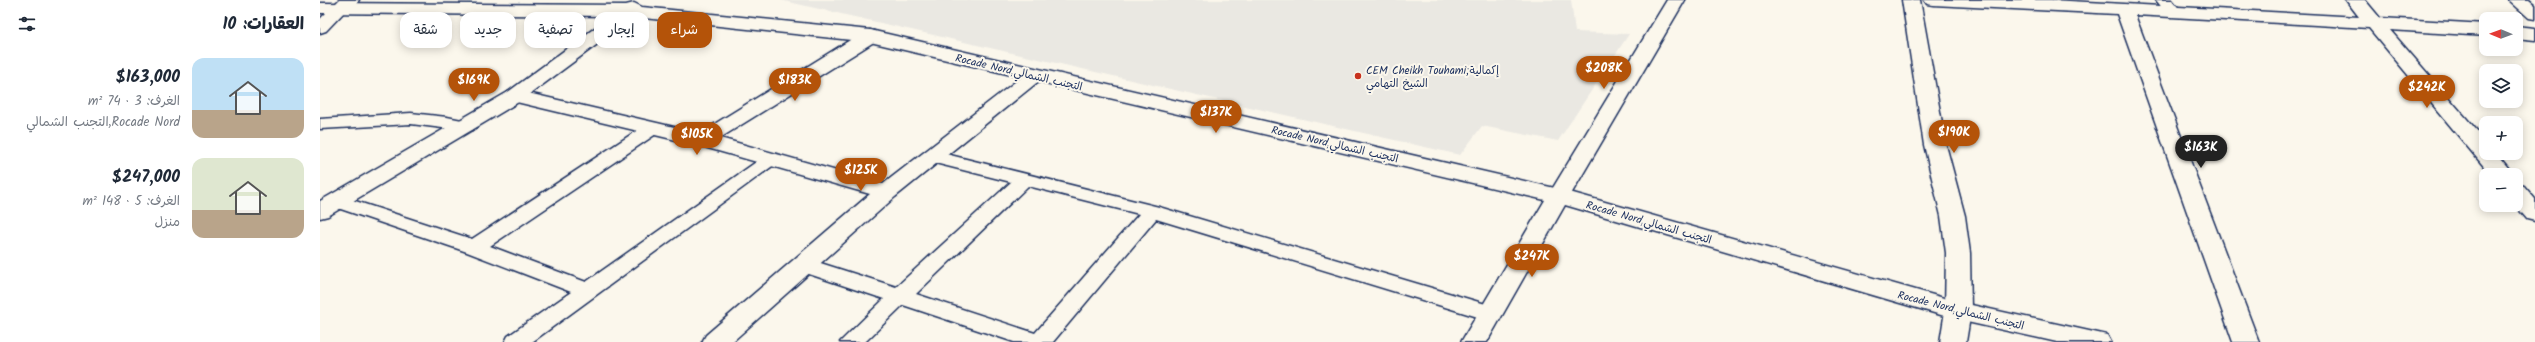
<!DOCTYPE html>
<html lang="ar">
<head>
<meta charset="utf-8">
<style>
  body { margin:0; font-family:Kalam,"Playpen Sans Arabic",sans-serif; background:#f2f2f3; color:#1f2937; direction:rtl; height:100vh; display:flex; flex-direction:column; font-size:15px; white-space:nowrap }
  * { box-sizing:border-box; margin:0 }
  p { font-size:13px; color:#747a83 }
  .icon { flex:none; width:22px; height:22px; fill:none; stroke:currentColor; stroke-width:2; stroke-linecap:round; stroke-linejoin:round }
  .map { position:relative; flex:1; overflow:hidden; direction:ltr }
  .sheet { display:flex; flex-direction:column; background:#fff; width:320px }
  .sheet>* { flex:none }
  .top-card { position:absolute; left:12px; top:12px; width:380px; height:36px; direction:rtl; display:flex; gap:8px }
  .needle { width:26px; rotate:271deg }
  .controls { position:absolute; left:2159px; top:12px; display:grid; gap:8px }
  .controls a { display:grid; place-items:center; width:44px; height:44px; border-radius:8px; background:#fff; box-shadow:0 2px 10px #0003; font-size:20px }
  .price { position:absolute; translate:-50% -34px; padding:0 9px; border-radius:14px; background:#b45309; color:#fff; font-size:13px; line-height:26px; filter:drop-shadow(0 1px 2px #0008) }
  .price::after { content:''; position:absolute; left:50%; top:24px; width:12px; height:9px; margin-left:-6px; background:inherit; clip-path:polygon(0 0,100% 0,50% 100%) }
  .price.current { background:#222; color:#fff }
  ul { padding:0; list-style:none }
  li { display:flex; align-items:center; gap:12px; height:100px; padding:0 16px }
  li span { display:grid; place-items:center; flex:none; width:112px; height:80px; border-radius:12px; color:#555 }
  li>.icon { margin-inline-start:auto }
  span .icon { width:48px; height:48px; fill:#fffc; stroke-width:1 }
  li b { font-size:17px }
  h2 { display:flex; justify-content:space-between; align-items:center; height:48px; padding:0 16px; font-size:17px }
  .chip { padding:0 14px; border-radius:12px; background:#fff; box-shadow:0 2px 10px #0003; font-size:14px; line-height:36px }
  .chip.current { background:#b45309; color:#fff }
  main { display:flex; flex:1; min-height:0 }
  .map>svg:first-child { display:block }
  .built { fill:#eae8e2 }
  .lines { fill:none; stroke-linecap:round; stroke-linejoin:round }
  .lane-casing { stroke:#1b2f5e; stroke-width:3 }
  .street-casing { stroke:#1b2f5e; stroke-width:3 }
  .secondary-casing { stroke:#1b2f5e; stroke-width:3 }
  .lane { fill:#fbf7ec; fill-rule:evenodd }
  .street { fill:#fbf7ec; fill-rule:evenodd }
  .secondary { fill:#fbf7ec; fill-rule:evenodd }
  .poi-dot { fill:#c8321e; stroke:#fbf7ec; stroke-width:1.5 }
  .labels { text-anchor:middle; stroke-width:4; stroke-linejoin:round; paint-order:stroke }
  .poi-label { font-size:11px; fill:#1b2f5e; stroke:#fbf7ec; text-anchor:start }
  .street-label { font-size:11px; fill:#1b2f5e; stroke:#fbf7ec }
</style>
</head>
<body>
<main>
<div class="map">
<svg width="2215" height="342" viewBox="0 0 2215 342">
  <rect width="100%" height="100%" fill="#fbf7ec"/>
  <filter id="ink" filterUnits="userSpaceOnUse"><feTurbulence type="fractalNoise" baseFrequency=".025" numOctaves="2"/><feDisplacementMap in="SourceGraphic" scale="8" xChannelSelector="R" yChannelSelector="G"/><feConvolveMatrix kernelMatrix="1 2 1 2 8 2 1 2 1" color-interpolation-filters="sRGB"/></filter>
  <g filter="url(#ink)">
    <path class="built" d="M 460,0 L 1251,0 L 1255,32 L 1309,34 L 1238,141 L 1162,126 L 1140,155 Z"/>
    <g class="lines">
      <defs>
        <g id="lane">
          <path d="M 1836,0 L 1852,0 L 1861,11 L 1859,14 L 1847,14 Z"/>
          <path d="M 20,3 L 28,8 L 6,31 L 0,33 L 0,19 L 14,5 Z"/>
          <path d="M 91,113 L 127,117 L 152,122 L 155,126 L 152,130 L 146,131 L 91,124 L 0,129 L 0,119 Z"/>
          <path d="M 333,123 L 339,124 L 342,128 L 339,132 L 170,246 L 266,282 L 446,155 L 460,155 L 462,159 L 212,342 L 185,342 L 188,336 L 251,292 L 147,252 L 9,205 L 6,201 L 9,197 L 16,195 L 23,197 L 152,239 L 327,124 Z"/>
          <path d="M 614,151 L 839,207 L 1179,308 L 1182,313 L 1179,318 L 1171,321 L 836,219 L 733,342 L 694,342 L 583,305 L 545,342 L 520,342 L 564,299 L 477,270 L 474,265 L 477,260 L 484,258 L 491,260 L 576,287 L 691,182 L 607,161 L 605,157 L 607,153 ZM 708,186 L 819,214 L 715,333 L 596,294 Z"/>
        </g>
        <g id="street">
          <path d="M 19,0 L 39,0 C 33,9 25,15 14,12 L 11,8 Z"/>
          <path d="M 1347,0 L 1365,0 L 1250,196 L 1247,201 L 1239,203 L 1231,201 L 1228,196 Z"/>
          <path d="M 1582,0 L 1600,0 L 1626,145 L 1645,216 L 1650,253 L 1651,311 L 1646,342 L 1620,342 L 1625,311 L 1626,253 L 1621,216 L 1604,145 Z"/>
          <path d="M 1604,0 L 1731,0 L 2039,17 L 2026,0 L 2045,0 L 2060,18 L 2166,24 L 2166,36 L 2070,30 L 2166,141 L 2166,153 L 2176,153 L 2194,175 L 2171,175 L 2049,28 L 1815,15 L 1939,342 L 1913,342 L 1797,14 L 1613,5 L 1607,4 Z"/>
          <path d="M 2189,0 L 2209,0 L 2215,5 L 2215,19 L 2209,18 Z"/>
          <path d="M 2196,26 L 2215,28 L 2215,40 L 2196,38 Z"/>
          <path d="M 550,30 L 557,32 L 559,36 L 557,40 L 400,138 L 563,184 L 708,72 L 722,72 L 725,76 L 575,197 L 412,342 L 382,342 L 386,335 L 550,194 L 377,145 L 188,100 L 185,96 L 188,92 L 195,90 L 380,133 L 543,32 Z"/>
          <path d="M 2196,184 L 2204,186 L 2215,199 L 2215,221 L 2207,219 L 2195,205 Z"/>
        </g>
        <path id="secondary" d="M 0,3 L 306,5 L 314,3 L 322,7 L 550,30 L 1239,189 L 1638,302 L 1778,333 L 1787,335 L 1791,342 L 1737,342 L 1638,320 L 1245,205 L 1167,342 L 1141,342 L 1225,200 L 550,42 L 314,17 L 202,100 L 8,216 L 0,218 L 0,201 L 188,92 L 291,16 L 0,13 Z"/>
      </defs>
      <use href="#lane" class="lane-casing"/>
      <use href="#street" class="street-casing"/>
      <use href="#secondary" class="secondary-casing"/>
      <use href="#lane" class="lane"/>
      <use href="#street" class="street"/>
      <use href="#secondary" class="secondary"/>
    </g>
  </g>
  <circle class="poi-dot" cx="1038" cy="76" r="4"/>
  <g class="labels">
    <g class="poi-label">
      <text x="1046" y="74">CEM Cheikh Touhami;إكمالية<tspan x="1046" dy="13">الشيخ التهامي</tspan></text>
    </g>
    <g class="street-label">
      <text transform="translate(699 72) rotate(13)" y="4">Rocade Nord,التجنب الشمالي</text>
      <text transform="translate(1015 144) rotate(13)" y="4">Rocade Nord,التجنب الشمالي</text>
      <text transform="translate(1329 222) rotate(16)" y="4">Rocade Nord,التجنب الشمالي</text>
      <text transform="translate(1641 310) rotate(14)" y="4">Rocade Nord,التجنب الشمالي</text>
    </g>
  </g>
</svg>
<div class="controls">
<a><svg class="needle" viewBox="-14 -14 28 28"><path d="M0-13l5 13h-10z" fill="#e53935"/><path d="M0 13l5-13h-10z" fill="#747a83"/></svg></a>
<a><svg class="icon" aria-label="layers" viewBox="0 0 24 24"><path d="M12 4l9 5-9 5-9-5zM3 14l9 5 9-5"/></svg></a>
<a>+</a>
<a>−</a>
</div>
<b class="price" style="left:1284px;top:90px">$208K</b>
<b class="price" style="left:154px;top:102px">$169K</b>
<b class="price" style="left:475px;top:102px">$183K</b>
<b class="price" style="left:2107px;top:109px">$242K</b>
<b class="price" style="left:896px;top:134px">$137K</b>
<b class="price" style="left:1634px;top:154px">$190K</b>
<b class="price" style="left:377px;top:156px">$105K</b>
<b class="price current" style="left:1881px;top:169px">$163K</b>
<b class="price" style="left:541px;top:192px">$125K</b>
<b class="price" style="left:1212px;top:278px">$247K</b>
<div class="top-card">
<a class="chip current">شراء</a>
<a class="chip">إيجار</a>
<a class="chip">تصفية</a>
<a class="chip">جديد</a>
<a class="chip">شقة</a>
</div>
</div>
<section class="sheet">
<h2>العقارات: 10<svg class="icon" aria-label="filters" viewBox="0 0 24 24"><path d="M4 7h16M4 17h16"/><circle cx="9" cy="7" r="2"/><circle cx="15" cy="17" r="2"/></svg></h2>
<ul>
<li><span style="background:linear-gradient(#bfe0f5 65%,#b9a48a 0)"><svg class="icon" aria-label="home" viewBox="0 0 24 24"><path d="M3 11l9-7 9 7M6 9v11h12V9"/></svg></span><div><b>$163,000</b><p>الغرف: 3 · 74 m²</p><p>Rocade Nord,التجنب الشمالي</p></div></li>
<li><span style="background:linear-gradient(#dfe7d0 65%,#b9a48a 0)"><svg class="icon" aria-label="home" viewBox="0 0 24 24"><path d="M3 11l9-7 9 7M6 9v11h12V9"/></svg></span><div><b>$247,000</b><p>الغرف: 5 · 148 m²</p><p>منزل</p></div></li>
</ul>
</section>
</main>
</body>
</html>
